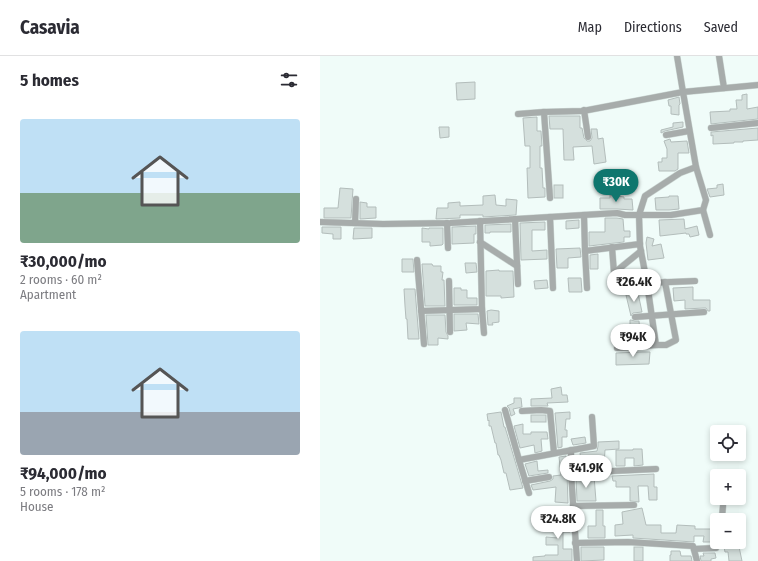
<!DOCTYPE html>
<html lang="en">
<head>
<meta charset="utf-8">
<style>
  body { margin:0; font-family:"Fira Sans Condensed",sans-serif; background:#f2f2f3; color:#2b2b33; height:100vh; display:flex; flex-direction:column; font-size:15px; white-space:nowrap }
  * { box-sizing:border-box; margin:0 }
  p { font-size:13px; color:#7c7c81 }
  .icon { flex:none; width:22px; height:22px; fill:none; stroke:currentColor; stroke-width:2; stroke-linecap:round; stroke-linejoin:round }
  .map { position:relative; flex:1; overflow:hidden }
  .drawer { display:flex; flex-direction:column; background:#fff; width:320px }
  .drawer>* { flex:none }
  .fabs { position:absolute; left:390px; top:369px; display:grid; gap:8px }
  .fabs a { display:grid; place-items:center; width:36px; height:36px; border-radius:4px; background:#fff; box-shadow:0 2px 6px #0003; font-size:20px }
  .price { position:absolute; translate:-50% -34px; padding:0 9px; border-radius:14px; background:#fff; color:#222; font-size:13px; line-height:26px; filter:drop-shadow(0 1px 2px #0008) }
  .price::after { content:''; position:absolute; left:50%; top:24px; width:12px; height:9px; margin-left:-6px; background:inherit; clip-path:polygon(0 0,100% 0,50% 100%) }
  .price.on { background:#0f766e; color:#fff }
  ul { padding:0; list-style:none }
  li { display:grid; align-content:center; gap:8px; height:212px; padding:0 20px }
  li span { display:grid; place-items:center; height:124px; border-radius:4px; color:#555 }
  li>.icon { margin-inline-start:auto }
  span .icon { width:72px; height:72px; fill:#fffc; stroke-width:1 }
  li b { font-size:17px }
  h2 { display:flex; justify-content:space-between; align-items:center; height:48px; padding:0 20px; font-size:17px }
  header { display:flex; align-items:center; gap:24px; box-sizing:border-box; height:56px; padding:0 20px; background:#fff; border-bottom:1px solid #e1e1e2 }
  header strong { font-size:19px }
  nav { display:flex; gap:22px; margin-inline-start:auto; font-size:14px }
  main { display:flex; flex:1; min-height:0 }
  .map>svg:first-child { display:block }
  .building { fill:#d5e0dd; stroke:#b3bdbb }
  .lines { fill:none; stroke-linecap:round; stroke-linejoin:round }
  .minor-casing { stroke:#cdd8d5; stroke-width:7 }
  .minor { stroke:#a7acab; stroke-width:6 }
</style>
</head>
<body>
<header>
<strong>Casavia</strong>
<nav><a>Map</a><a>Directions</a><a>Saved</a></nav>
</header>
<main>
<section class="drawer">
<h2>5 homes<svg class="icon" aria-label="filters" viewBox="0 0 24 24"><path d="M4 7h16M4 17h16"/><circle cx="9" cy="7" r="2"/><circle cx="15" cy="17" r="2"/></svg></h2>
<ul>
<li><span style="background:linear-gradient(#bfe0f5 60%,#7fa58c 0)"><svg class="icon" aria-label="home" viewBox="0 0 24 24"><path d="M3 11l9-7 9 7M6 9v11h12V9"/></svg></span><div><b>₹30,000/mo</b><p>2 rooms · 60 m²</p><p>Apartment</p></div></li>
<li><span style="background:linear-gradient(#bfe0f5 65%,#9aa5b1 0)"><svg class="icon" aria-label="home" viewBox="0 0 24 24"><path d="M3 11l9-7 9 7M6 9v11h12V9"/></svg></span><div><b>₹94,000/mo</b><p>5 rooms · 178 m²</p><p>House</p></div></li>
</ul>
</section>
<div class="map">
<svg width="438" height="505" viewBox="0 0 438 505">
  <rect width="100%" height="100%" fill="#f0fcf9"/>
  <g class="building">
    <path d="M 155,26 L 155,43 L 137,44 L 136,27 Z"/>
    <path d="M 427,38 L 427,53 L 438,51 L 438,63 L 391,68 L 390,56 L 410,55 L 410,53 L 417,53 L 416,44 L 422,44 L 422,39 Z"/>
    <path d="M 359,41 L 360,48 L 359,49 L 359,59 L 351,58 L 351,50 L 349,50 L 348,44 Z"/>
    <path d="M 229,60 L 260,60 L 260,72 L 262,72 L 264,82 L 267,85 L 270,85 L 272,82 L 271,73 L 277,73 L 278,83 L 283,82 L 286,106 L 274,108 L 272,90 L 253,91 L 254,104 L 244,104 L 243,73 L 230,73 Z"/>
    <path d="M 217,61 L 217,75 L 221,75 L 222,90 L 220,90 L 220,112 L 222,112 L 223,132 L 225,132 L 225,141 L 208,142 L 207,112 L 210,112 L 210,90 L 205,90 L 203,62 Z"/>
    <path d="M 363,66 L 363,71 L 345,75 L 341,77 L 341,74 L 353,71 L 353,67 Z"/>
    <path d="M 119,71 L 129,71 L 129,81 L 120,82 Z"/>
    <path d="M 438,72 L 438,84 L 423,85 L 423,86 L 414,86 L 414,87 L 393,88 L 393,79 L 391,80 L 391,76 Z"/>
    <path d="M 350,83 L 351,86 L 367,85 L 369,97 L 358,97 L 358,113 L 355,115 L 339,115 L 338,106 L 342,106 L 342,102 L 347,102 L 347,93 L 344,85 Z"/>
    <path d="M 403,128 L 404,139 L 390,141 L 387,133 L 397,132 L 397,129 Z"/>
    <rect x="234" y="129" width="9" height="13"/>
    <path d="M 20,132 L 33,133 L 31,162 L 4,162 L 4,152 L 18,152 Z"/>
    <path d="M 175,139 L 176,149 L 186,150 L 186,143 L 197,144 L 196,159 L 163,161 L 163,159 L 140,159 L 140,162 L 116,163 L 117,152 L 128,152 L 128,147 L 140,146 L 140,150 L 163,149 L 163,140 Z"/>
    <path d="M 290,139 L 304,141 L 304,143 L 312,143 L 313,154 L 297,153 L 280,153 L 280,142 L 290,142 Z"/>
    <path d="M 349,140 L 358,140 L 359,153 L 349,154 L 336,154 L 335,142 L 349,141 Z"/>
    <path d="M 40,146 L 47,147 L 47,151 L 56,151 L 56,162 L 40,163 Z"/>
    <path d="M 285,162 L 297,162 L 303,163 L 304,175 L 310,175 L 310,181 L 304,181 L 304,186 L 269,190 L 269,176 L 285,176 Z"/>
    <path d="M 364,163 L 365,173 L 377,170 L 379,179 L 370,181 L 369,178 L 366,178 L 366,177 L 340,180 L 339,164 Z"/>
    <path d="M 259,164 L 259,172 L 246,173 L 246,165 Z"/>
    <path d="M 225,166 L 225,174 L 212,174 L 212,195 L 227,194 L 227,203 L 201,204 L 200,167 Z"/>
    <path d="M 191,168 L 191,176 L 170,176 L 170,177 L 165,177 L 165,169 Z"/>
    <path d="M 156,170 L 156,178 L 154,178 L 154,187 L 132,188 L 132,171 Z"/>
    <path d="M 2,171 L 21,171 L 21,183 L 13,183 L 13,178 L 2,177 Z"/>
    <path d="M 34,172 L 52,172 L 52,182 L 33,183 Z"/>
    <path d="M 102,172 L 109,173 L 109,172 L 123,172 L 123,188 L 122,189 L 110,190 L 110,186 L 102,186 Z"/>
    <path d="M 327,181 L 334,183 L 332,190 L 341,188 L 344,202 L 328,204 L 326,187 Z"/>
    <path d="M 260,192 L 261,201 L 248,202 L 248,212 L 237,212 L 236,193 Z"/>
    <path d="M 278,198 L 278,213 L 270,213 L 270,199 Z"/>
    <path d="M 82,203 L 93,203 L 94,216 L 82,216 Z"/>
    <path d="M 145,207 L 156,207 L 157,216 L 146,217 Z"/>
    <path d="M 102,208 L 112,208 L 113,210 L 121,210 L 121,216 L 123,216 L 122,224 L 124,224 L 125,250 L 105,250 Z"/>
    <path d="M 179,214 L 179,215 L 193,215 L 194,241 L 181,242 L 181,240 L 166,240 L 166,215 Z"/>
    <path d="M 248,222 L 261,222 L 262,236 L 249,236 Z"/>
    <path d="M 227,224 L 228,232 L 215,233 L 214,225 Z"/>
    <path d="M 373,231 L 373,244 L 390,244 L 390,255 L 388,255 L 386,252 L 384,252 L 365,253 L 365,244 L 354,245 L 353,232 Z"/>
    <path d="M 134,232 L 141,232 L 141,234 L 147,234 L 147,242 L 157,242 L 157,249 L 134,249 Z"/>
    <path d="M 84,233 L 95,233 L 99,283 L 88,283 L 87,263 L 86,263 L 85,250 Z"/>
    <path d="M 318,237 L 322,256 L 313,257 L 311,260 L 306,239 Z"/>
    <path d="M 171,254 L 179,255 L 179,266 L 172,267 L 173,269 L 168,269 L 167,255 Z"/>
    <path d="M 134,258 L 158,258 L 159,268 L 146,267 L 147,274 L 134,275 Z"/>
    <path d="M 106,259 L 125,259 L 126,276 L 128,280 L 128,283 L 118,282 L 118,289 L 108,289 Z"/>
    <path d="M 310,264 L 311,264 L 315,265 L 319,265 L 320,278 L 302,278 L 302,269 L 310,269 Z"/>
    <path d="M 322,296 L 330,296 L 329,308 L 296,309 L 296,297 Z"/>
    <path d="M 241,331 L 242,339 L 247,339 L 248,346 L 227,347 L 228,350 L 211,350 L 211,343 L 232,342 L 231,333 Z"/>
    <path d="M 194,342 L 201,342 L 202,351 L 198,352 L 193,353 L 195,358 L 191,360 L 189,352 L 187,350 L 194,347 Z"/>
    <path d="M 181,356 L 184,371 L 185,371 L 203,432 L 190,434 L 186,417 L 184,417 L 181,404 L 179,399 L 178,399 L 176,387 L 175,387 L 171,370 L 169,370 L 169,364 L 168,365 L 167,358 Z"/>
    <path d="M 250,356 L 250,363 L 246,363 L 245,374 L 247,374 L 247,381 L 242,381 L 242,391 L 238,392 L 235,357 Z"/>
    <rect x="211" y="359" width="15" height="7"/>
    <path d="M 203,368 L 203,378 L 211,378 L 211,376 L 227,376 L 228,383 L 221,383 L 222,395 L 215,397 L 214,389 L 200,392 L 194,370 Z"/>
    <path d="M 265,381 L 266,387 L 253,389 L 251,383 Z"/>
    <path d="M 299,385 L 299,393 L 285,394 L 284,409 L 276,409 L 276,411 L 256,412 L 256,405 L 261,405 L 260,397 L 277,395 L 278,390 L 278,386 Z"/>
    <path d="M 313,393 L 322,393 L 323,409 L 314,410 L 314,402 L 305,402 L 305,410 L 296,410 L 296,394 L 313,394 Z"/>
    <path d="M 246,400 L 247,417 L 248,447 L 235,446 L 236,431 L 213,434 L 211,429 L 230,425 L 233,423 L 233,420 L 241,419 L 239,401 Z"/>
    <path d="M 217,405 L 218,415 L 228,414 L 228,417 L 209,420 L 205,408 Z"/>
    <path d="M 334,418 L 334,431 L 337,431 L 337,444 L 329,444 L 328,430 L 318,430 L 319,446 L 310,445 L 310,431 L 296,431 L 296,425 L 293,425 L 292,420 Z"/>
    <path d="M 274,420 L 276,445 L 257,445 L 256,422 Z"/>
    <path d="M 322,452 L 326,469 L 341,469 L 341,477 L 356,477 L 357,469 L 375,470 L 375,473 L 392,473 L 392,486 L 383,486 L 384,480 L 374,480 L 374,486 L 313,482 L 313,479 L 295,480 L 295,469 L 303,468 L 302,456 Z"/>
    <path d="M 276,454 L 283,454 L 283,470 L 285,470 L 285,482 L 268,482 L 268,470 L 276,470 Z"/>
    <path d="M 237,455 L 238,457 L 249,457 L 250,476 L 243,476 L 243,493 L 252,493 L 252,505 L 213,505 L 213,501 L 225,500 L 225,499 L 238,499 L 238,489 L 226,489 L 226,481 L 238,482 L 239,476 L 242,476 L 242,464 L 230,467 L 227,457 Z"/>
    <path d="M 403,486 L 418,486 L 422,505 L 409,505 L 408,496 L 405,496 Z"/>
    <path d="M 261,491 L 284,491 L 284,504 L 261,505 Z"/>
    <rect x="314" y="491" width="9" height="14"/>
    <path d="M 351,495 L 360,495 L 361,500 L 371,500 L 372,505 L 350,505 L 350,499 L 351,499 Z"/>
    <path d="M 383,497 L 395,497 L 396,502 L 391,503 L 391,505 L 381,505 L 380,500 L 384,500 Z"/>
  </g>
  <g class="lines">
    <defs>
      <g id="minor">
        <path d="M 399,0 L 404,32"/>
        <path d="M 264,54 L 268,81"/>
        <path d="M 198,58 L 224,56"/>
        <path d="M 391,72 L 438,67"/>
        <path d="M 346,79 L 369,75"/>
        <path d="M 230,142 L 224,56 L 263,55 L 363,36 L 357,0"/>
        <path d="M 383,154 L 390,179"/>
        <path d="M 264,159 L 265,195 L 267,232"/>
        <path d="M 230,161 L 233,232"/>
        <path d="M 195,163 L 198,228"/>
        <path d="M 0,166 L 63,168 L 130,167 L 297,157 L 305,159 L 351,159 L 383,154 L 386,144 L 376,111 L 363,36 L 438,29"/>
        <path d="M 35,167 L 36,143"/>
        <path d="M 127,167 L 128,192"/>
        <path d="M 160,186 L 197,210"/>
        <path d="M 292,191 L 294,217 L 321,195"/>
        <path d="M 265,195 L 320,188"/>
        <path d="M 97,204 L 104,288"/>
        <path d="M 129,225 L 130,276"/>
        <path d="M 327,227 L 375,225"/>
        <path d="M 162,253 L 164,277"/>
        <path d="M 101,255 L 162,253 L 160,165"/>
        <path d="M 315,261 L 384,256"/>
        <path d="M 336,289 L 346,289 L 356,284 L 345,226"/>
        <path d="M 297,292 L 336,289 L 327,227 L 320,190 L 319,159 L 325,140 L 360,117 L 376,111"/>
        <path d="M 185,354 L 199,404 L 274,390 L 272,361"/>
        <path d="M 202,355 L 221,354 L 230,355 L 234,397"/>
        <path d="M 251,394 L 251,417 L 257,505"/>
        <path d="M 199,404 L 209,437"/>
        <path d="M 251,417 L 336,413"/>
        <path d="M 205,425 L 229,421"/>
        <path d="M 253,450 L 314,449"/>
        <path d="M 400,464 L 402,461 L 403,450"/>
        <path d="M 255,487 L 308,486 L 373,490 L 377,505"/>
        <path d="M 374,493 L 396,492 L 397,468"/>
      </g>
    </defs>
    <use href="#minor" class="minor-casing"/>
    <use href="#minor" class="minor"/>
  </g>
</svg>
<div class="fabs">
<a><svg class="icon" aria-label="locate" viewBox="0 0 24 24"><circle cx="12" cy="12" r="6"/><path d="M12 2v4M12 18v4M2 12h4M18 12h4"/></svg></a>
<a>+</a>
<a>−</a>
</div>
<b class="price on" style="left:296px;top:147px">₹30K</b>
<b class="price" style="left:314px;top:247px">₹26.4K</b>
<b class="price" style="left:313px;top:302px">₹94K</b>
<b class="price" style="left:266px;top:433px">₹41.9K</b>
<b class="price" style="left:238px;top:484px">₹24.8K</b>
</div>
</main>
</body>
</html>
